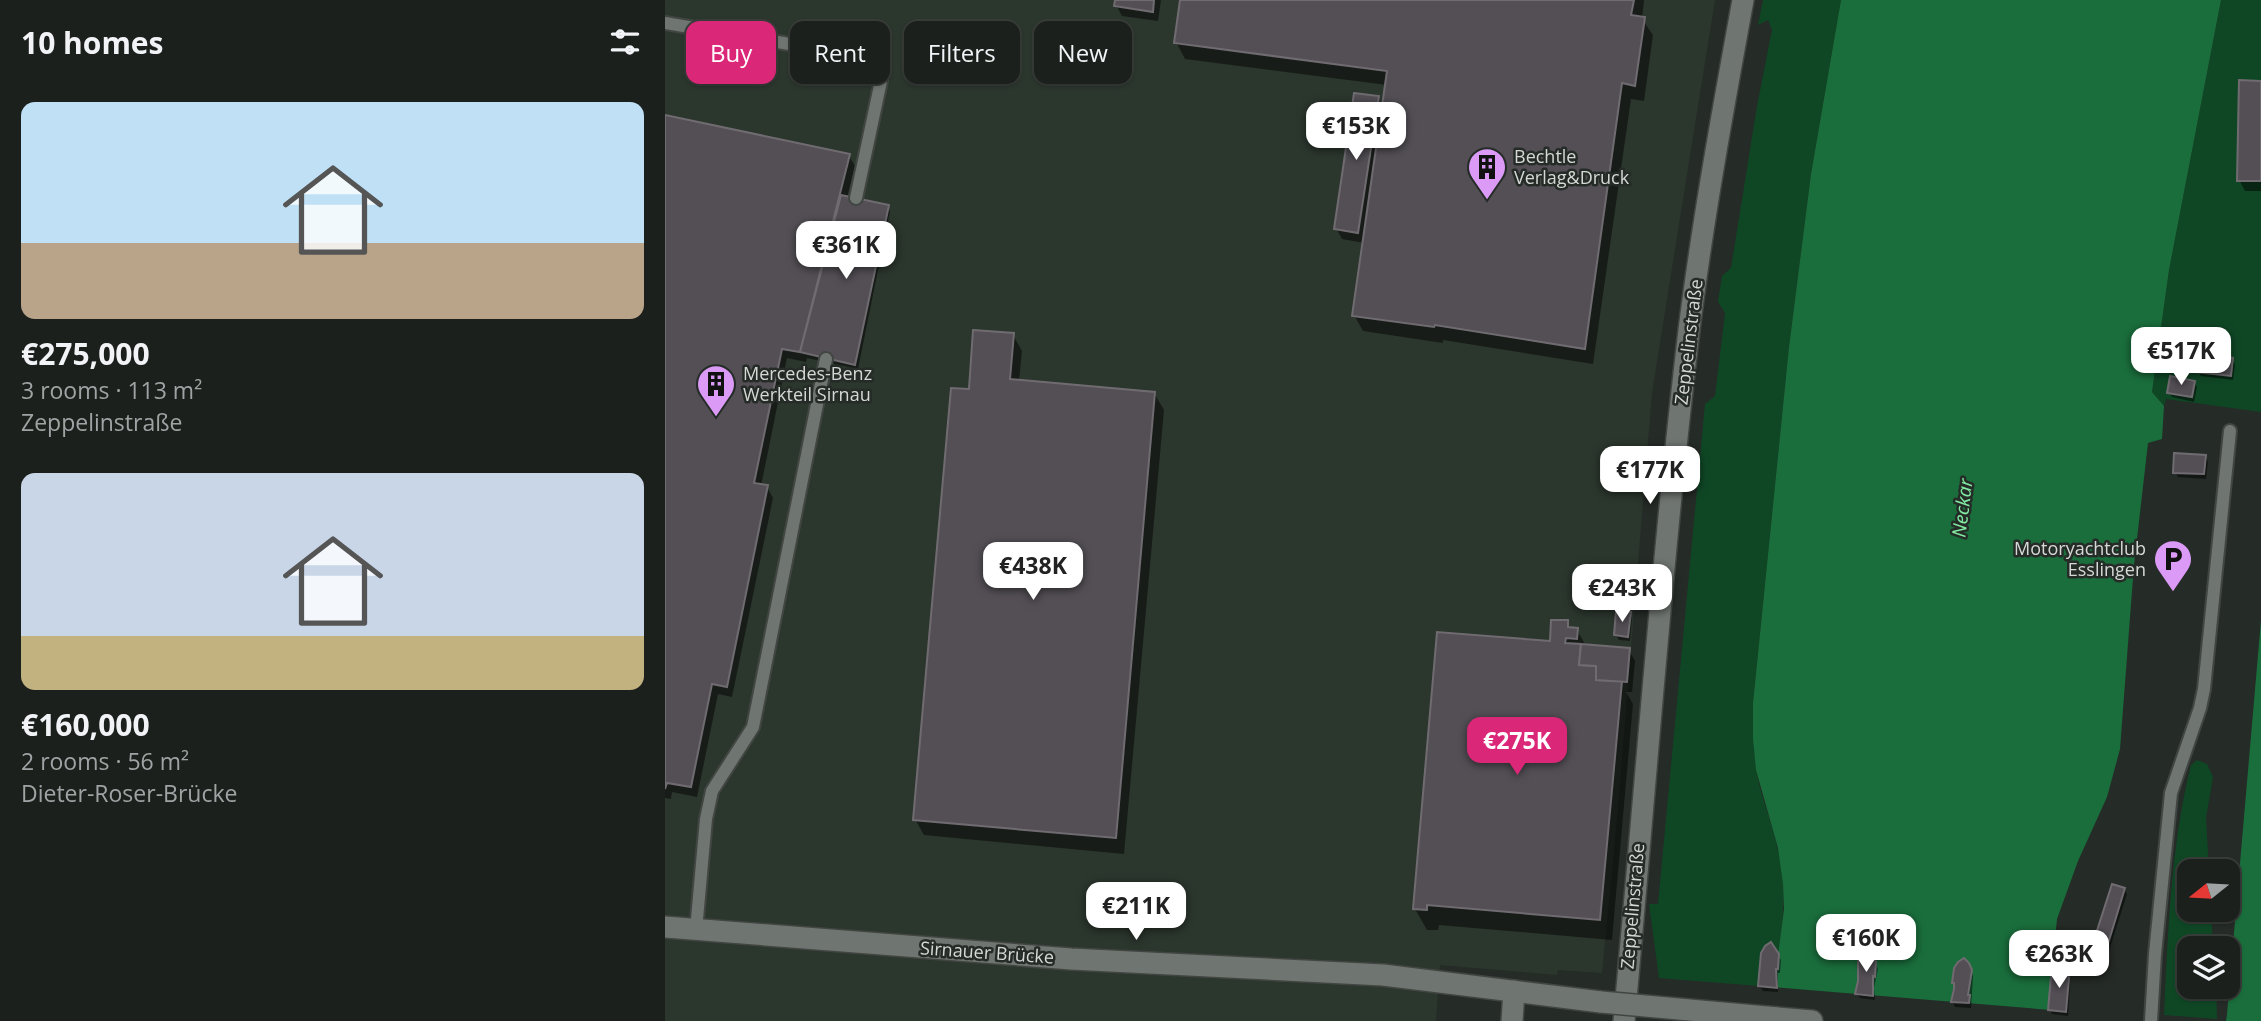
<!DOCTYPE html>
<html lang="en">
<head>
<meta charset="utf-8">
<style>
  body { margin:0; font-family:"Open Sans",sans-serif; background:#252826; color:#f1f3f6; height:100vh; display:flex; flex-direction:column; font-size:26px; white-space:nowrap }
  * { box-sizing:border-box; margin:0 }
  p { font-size:23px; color:#a0a3a4 }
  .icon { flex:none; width:38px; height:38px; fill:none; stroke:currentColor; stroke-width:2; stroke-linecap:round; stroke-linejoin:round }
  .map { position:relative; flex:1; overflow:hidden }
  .details { display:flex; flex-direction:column; background:#1c201d; width:665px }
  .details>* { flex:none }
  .banner { position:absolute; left:21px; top:21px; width:665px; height:63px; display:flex; gap:14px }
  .needle { width:46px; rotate:252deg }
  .buttons { position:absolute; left:1512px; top:859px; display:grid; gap:14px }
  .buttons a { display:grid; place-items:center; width:63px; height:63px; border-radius:14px; background:#1c201d; box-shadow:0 2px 5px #0004,0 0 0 2px #3a3e3b; font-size:35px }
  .price { position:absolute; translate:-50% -60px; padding:0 16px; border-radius:14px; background:#fff; color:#222; font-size:23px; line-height:46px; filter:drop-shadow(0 2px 4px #0008) }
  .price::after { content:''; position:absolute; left:50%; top:42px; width:21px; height:16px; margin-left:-10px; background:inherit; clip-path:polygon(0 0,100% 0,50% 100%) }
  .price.current { background:#db2777; color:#fff }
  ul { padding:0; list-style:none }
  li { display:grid; align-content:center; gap:14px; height:371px; padding:0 21px }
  li span { display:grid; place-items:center; height:217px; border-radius:14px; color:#555 }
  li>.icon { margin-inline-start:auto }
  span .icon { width:126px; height:126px; fill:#fffc; stroke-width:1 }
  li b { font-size:30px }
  h2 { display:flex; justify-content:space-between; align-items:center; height:84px; padding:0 21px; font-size:30px }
  .tag { padding:0 24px; border-radius:14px; background:#1c201d; box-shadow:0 2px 5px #0004,0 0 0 2px #3a3e3b; font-size:24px; line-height:63px }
  .tag.current { background:#db2777; color:#fff }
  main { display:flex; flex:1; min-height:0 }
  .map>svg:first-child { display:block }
  .built { fill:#2b362d }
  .green { fill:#0f4725 }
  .water { fill:#1a6e3c; fill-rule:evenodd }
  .pier { fill:#252b27 }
  .shadow { fill:#0007 }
  .building { fill:#534f55; stroke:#6f6b70; stroke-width:2 }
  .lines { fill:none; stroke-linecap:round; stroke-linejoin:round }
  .service-casing { stroke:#424643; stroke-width:16 }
  .minor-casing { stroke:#424643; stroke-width:24 }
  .secondary-casing { stroke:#424643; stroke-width:24 }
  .service { stroke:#6f7570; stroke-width:12 }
  .minor { stroke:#6f7570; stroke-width:21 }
  .secondary { stroke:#6f7570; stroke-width:21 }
  .secondary-bridge-casing { stroke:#424643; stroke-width:24; stroke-linecap:butt }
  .secondary-bridge { stroke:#6f7570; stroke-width:21 }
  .labels { text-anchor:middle; stroke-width:5; stroke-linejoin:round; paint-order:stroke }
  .poi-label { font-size:18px; fill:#d5d8d6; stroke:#252b27; text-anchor:start }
  .street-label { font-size:18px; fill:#d5d8d6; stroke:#252b27 }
  .water-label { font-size:19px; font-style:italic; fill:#82eba3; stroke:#252b27 }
</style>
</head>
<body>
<main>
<section class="details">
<h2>10 homes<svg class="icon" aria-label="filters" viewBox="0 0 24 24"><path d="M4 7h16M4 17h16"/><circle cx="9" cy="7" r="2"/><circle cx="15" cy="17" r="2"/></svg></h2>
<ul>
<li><span style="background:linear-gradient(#bfe0f5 65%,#b9a48a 0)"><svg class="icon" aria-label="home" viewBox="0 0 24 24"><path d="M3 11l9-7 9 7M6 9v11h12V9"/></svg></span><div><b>€275,000</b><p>3 rooms · 113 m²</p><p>Zeppelinstraße</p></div></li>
<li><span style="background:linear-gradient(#c9d6e8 75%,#c2b280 0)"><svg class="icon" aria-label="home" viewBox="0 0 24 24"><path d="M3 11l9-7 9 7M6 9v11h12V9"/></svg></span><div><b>€160,000</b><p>2 rooms · 56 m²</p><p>Dieter-Roser-Brücke</p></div></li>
</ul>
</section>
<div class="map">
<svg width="1596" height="1021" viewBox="0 0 1596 1021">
  <rect width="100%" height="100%" fill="#252b27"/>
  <path class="built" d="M 0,0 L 1050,0 L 987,393 L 951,830 L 937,973 L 893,970 L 892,975 L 775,965 L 771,1021 L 0,1021 Z"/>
  <g class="green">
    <path d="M 1098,0 L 1176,0 L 1146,174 L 1124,347 L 1088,703 C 1088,730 1088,757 1094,784 C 1103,817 1116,849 1118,884 C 1120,907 1116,931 1114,954 L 1106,943 L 1098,949 L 1093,986 L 994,978 L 984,904 L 993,904 L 1040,404 L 1050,396 L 1060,313 L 1053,302 L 1057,276 L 1066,268 L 1092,106 L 1107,30 L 1103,20 L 1093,25 Z"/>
    <path d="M 1556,0 L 1596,0 L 1596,412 L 1501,399 L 1499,406 L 1487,392 L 1504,270 Z"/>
    <path d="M 1532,760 L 1542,764 L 1548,777 L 1541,818 L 1544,871 L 1524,872 L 1524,910 L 1546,910 L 1548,948 L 1524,948 L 1524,987 L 1551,987 L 1552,1019 L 1499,1015 C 1503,933 1506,844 1526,765 Z"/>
  </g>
  <g class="water">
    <path d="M 1176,0 L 1556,0 L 1504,270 L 1487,392 L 1499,406 L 1497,439 L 1483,443 L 1469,565 L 1455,749 L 1442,797 L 1413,861 L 1392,919 L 1382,1021 L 1112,993 L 1110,979 L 1119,909 L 1118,884 L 1113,848 L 1091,770 L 1088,739 L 1088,703 L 1124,347 L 1146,174 ZM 1203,950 L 1210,976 L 1208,977 L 1208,995 L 1190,994 C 1191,986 1194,984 1193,976 C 1193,966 1191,957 1203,950 ZM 1299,958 L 1307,970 L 1304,984 L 1304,1003 L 1286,1002 L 1289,983 L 1287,983 C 1288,972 1288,963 1299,958 Z"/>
    <path d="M 1596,620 L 1596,1021 L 1561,1021 L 1562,1014 Z"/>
  </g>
  <path class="pier" d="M 1108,987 L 1386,1010 L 1386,1021 L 1105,1021 Z"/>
  <g class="shadow">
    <path d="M 451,0 L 496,0 L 493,21 L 457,16 L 451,5 Z"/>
    <path d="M 517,0 L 979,0 L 977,19 L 988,35 L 979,101 L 966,99 L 928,364 L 778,340 L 778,343 L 698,331 L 689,315 L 699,243 L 677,239 L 671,228 L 713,97 L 718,108 L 722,85 L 520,59 L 511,42 Z"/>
    <path d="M 1596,82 L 1596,191 L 1580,191 L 1574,180 Z"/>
    <path d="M 0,117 L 184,156 L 190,166 L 182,198 L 222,206 L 225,211 L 193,369 L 142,358 L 141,362 L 122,358 L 96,486 L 102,487 L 108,498 L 67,697 L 53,694 L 32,797 L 7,792 L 6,799 L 0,798 Z"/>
    <path d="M 348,335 L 357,351 L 354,381 L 489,393 L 499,410 L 459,854 L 259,835 L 250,819 L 305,391 Z"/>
    <path d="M 1567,360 L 1570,364 L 1568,380 L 1536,376 L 1533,372 Z"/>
    <path d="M 1529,382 L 1532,387 L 1529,402 L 1507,397 L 1504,393 Z"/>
    <path d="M 1540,456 L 1543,461 L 1541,479 L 1513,477 L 1510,472 Z"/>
    <path d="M 965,614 L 967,618 L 965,641 L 954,640 L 951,635 Z"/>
    <path d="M 902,622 L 906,629 L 912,630 L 921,646 L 964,650 L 970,661 L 967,692 L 961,692 L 968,704 L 947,940 L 774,925 L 773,930 L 762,930 L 750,909 L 886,643 Z"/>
    <path d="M 1459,889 L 1462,894 L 1444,951 L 1433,947 L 1430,942 Z"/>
    <path d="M 1099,949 L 1113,955 L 1116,960 L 1115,973 L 1113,973 L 1113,992 L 1098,991 L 1095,987 Z"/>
    <path d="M 1210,962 L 1213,969 L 1209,988 L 1210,1000 L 1195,998 L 1192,994 Z"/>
    <path d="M 1306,970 L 1308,976 L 1306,1008 L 1290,1007 L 1288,1003 L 1291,989 Z"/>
    <path d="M 1403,978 L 1405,984 L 1403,1016 L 1387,1014 L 1385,1009 Z"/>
  </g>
  <g class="building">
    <path d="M 450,0 L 489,0 L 488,12 L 449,6 Z"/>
    <path d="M 515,0 L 969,0 L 966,15 L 980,17 L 970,86 L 957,83 L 920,349 L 770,325 L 769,327 L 687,316 L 722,71 L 509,43 Z"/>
    <path d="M 1574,80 L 1596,81 L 1596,181 L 1572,181 Z"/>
    <path d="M 689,93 L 714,96 L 693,233 L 669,229 Z"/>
    <path d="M 0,115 L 185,154 L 135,352 L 117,349 L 89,483 L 103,485 L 62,687 L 47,684 L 26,787 L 2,783 L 0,789 Z"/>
    <path d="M 176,195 L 224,205 L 190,365 L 135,352 Z"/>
    <path d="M 308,330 L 349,333 L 345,379 L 490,392 L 451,838 L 248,820 L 286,388 L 304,389 Z"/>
    <path d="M 1533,354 L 1568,358 L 1566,376 L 1531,372 Z"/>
    <path d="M 1505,376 L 1530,381 L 1527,397 L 1502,393 Z"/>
    <path d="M 1509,453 L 1541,455 L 1539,474 L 1508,473 Z"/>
    <path d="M 951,611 L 966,612 L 963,637 L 949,635 Z"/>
    <path d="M 886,620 L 903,620 L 903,627 L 913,628 L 912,639 L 901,638 L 900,643 L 916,644 L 914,665 L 931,666 L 931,680 L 957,681 L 935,920 L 762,905 L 762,910 L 748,909 L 772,632 L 885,641 Z"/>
    <path d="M 916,644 L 965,648 L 962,682 L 931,680 L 931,666 L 914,665 Z"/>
    <path d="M 1447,884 L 1460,888 L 1442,947 L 1428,943 Z"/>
    <path d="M 1106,942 L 1114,954 L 1113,969 L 1111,969 L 1112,988 L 1093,986 L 1096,953 L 1100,946 Z"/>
    <path d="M 1203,950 L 1208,955 L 1211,962 L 1210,977 L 1208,976 L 1208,996 L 1190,994 L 1193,981 L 1193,961 L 1197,954 Z"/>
    <path d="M 1299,958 L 1304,963 L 1307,970 L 1303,995 L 1305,995 L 1304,1003 L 1286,1002 L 1289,989 L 1289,983 L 1287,983 L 1289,968 L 1293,962 Z"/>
    <path d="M 1395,966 L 1401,971 L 1404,978 L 1401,1012 L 1383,1010 L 1386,976 L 1389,970 Z"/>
  </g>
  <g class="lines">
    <defs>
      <g id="service">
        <path d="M 0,23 L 142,47 L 201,59 L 213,67 L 216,81 L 191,198"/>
        <path d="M 31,930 L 41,819 L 47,791 L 88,727 L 161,359"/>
        <path d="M 1486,1021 L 1490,954 L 1506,793 L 1535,708 L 1539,689 L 1565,431"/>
      </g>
      <g id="minor">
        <path d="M 847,1021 L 849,991"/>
        <path d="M 959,1021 C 980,791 997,559 1024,330 C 1038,219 1058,109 1078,0"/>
      </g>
      <g id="secondary">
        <path d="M 0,927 L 406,959 L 718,975 L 936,1002"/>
        <path d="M 1102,1017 L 1147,1021"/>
      </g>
    </defs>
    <use href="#service" class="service-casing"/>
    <use href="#minor" class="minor-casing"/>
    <use href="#secondary" class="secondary-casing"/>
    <use href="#service" class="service"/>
    <use href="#minor" class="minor"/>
    <use href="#secondary" class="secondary"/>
    <defs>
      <path id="secondary-bridge" d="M 936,1002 L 1102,1017"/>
    </defs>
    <use href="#secondary-bridge" class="secondary-bridge-casing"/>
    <use href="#secondary-bridge" class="secondary-bridge"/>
  </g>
  <defs>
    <symbol id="building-pin" viewBox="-11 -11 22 30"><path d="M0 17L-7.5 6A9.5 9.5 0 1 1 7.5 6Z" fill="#da9af6" stroke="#252b27"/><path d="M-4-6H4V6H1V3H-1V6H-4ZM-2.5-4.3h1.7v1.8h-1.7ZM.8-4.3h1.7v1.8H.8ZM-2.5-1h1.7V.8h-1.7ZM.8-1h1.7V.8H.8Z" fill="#111"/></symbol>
    <symbol id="parking-pin" viewBox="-11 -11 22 30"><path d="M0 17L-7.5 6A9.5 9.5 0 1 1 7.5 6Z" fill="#da9af6" stroke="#252b27"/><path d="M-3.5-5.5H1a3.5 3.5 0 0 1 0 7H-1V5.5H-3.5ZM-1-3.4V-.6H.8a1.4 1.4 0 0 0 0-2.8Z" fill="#111"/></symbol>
  </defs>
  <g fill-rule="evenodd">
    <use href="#building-pin" x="800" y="145" width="44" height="60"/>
    <use href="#building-pin" x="29" y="362" width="44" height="60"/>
    <use href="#parking-pin" x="1486" y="537" width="44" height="60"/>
  </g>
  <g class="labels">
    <g class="poi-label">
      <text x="849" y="163">Bechtle<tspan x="849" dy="21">Verlag&amp;Druck</tspan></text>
      <text x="78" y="380">Mercedes-Benz<tspan x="78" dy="21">Werkteil Sirnau</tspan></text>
      <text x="1481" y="555" text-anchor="end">Motoryachtclub<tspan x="1481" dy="21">Esslingen</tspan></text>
    </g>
    <g class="street-label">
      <text transform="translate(1024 342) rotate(-83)" y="6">Zeppelinstraße</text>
      <text transform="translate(968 906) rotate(-85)" y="6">Zeppelinstraße</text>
      <text transform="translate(322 953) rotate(4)" y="6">Sirnauer Brücke</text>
    </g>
    <g class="water-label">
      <text transform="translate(1297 508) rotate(-83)" y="7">Neckar</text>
    </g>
  </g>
</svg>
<div class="buttons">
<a><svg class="needle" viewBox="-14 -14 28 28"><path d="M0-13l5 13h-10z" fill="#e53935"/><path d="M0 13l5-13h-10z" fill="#a0a3a4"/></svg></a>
<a><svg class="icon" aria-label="layers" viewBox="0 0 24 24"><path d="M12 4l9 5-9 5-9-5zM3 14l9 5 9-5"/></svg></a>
</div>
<b class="price" style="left:691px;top:162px">€153K</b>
<b class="price" style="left:181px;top:281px">€361K</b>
<b class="price" style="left:1516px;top:387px">€517K</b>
<b class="price" style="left:985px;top:506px">€177K</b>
<b class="price" style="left:368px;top:602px">€438K</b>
<b class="price" style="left:957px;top:624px">€243K</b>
<b class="price current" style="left:852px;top:777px">€275K</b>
<b class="price" style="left:471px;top:942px">€211K</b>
<b class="price" style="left:1201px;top:974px">€160K</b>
<b class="price" style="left:1394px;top:990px">€263K</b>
<div class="banner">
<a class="tag current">Buy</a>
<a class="tag">Rent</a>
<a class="tag">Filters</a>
<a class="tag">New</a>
</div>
</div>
</main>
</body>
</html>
